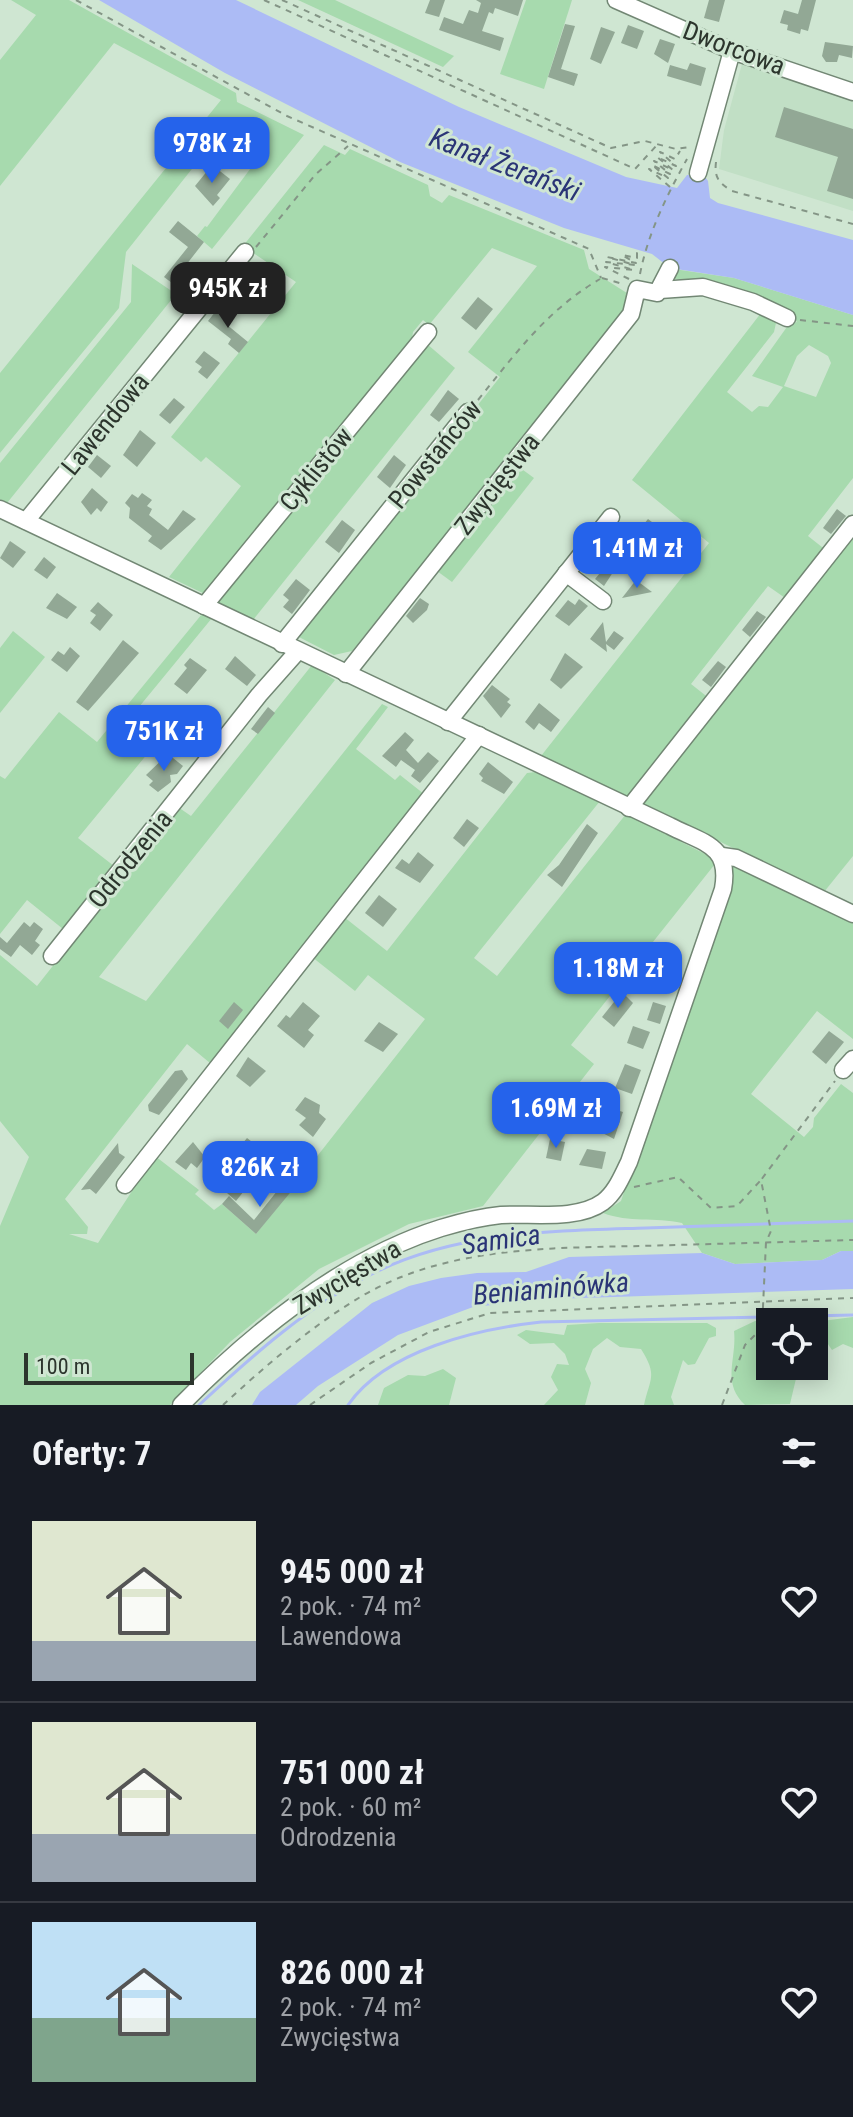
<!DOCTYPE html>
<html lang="pl">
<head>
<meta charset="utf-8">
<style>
  body { margin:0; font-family:"Roboto Condensed",sans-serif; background:#242831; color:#f1f3f6; height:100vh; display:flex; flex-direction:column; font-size:30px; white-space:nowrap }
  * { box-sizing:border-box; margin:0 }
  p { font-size:26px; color:#9ea1a6 }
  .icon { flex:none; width:44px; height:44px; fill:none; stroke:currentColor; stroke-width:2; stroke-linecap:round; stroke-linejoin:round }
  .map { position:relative; height:1405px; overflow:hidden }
  .side { display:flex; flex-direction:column; background:#171b24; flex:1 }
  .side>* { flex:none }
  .tools { position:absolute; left:756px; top:1308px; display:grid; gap:16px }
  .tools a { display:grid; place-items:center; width:72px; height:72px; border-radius:0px; background:#171b24; box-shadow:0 4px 20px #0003; font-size:40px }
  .scale { position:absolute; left:24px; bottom:20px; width:170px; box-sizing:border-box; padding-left:8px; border:4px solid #2c352d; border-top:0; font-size:22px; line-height:28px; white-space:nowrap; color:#2c352d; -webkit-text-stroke:6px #cfe6d2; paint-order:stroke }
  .price { position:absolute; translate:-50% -68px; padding:0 18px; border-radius:16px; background:#2563eb; color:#fff; font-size:26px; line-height:52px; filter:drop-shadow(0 2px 4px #0008) }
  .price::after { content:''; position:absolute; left:50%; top:48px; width:24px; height:18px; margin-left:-12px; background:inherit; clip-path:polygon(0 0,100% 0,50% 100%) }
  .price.on { background:#222; color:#fff }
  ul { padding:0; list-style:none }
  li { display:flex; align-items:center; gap:24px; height:200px; padding:0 32px }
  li+li { border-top:2px solid #363941 }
  li span { display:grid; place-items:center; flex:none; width:224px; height:160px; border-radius:0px; color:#555 }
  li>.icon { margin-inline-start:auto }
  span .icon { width:96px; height:96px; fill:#fffc; stroke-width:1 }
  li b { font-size:34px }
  h2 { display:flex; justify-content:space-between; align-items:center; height:96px; padding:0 32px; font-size:34px }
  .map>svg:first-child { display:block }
  .built { fill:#c1dfc5 }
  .green { fill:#a7daae; fill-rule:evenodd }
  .water { fill:#acbbf5 }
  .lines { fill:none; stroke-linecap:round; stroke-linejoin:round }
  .stream { stroke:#acbbf5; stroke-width:3 }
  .building { fill:#92a895 }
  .minor-casing { stroke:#728774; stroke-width:19 }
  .path { stroke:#849586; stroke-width:2; stroke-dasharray:6 6; stroke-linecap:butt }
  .minor { stroke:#fff; stroke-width:16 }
  .labels { text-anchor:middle; stroke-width:6; stroke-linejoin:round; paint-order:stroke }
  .street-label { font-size:26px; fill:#2c352d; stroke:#cfe6d2 }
  .water-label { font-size:28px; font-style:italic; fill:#2a3476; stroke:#cfe6d2 }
</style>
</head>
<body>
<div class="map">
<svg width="853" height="1405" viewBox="0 0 853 1405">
  <rect width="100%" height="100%" fill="#cfe6d2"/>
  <path class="built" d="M 742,64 L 853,100 L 853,211 L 719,169 L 724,130 Z"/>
  <g class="green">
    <path d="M 11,0 L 69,0 L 236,93 L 237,102 L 304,135 L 212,249 L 197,236 L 205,226 L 207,227 L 262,153 L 226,126 L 126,252 L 119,308 L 0,453 L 0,373 L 221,100 L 114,43 L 0,186 L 0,60 L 36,15 Z"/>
    <path d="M 298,0 L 335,0 L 454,56 L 443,67 Z"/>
    <path d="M 526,0 L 572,0 L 544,89 L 500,74 Z"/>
    <path d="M 324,145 L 345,155 L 350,149 L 428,185 L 430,196 L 442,203 L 449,195 L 584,250 L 589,269 L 630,295 L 627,309 L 352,651 L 334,655 L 295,635 L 500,377 L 468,352 L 537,266 L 492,248 L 429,325 L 423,320 L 413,332 L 412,338 L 207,595 L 169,577 L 241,486 L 206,457 L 201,462 L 171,437 L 296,282 L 243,246 Z"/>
    <path d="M 132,264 L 176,294 L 7,503 L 0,500 L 0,463 L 131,302 Z"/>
    <path d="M 674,269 L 734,278 L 853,315 L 853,478 L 808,536 L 827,551 L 788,600 L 768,586 L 691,684 L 710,699 L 630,798 L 541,756 L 709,543 L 632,480 L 761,313 L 776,323 L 774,332 L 727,392 L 752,412 L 759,406 L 768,407 L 783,387 L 752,376 L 789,324 L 797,322 L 790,313 L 716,286 L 671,278 ZM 809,345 L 828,356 L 831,363 L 816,397 L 784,386 L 797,356 Z"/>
    <path d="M 427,344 L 455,368 L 253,620 L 215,601 Z"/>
    <path d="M 519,467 L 534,478 L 452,582 L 437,571 Z"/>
    <path d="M 853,530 L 853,856 L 824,892 L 638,802 Z"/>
    <path d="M 202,614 L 212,618 L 125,724 L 153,747 L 78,838 L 114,866 L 63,929 L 27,900 L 0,934 L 0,776 L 5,779 L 59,712 L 97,742 Z"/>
    <path d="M 13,631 L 45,657 L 0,713 L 0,648 Z"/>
    <path d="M 312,665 L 335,680 L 99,977 L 146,1001 L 382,704 L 388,707 L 356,749 L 395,780 L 400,775 L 424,794 L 210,1063 L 187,1044 L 65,1199 L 88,1227 L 87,1234 L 69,1234 L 98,1243 L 155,1156 L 199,1190 L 195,1194 L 214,1210 L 222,1204 L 256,1234 L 425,1019 L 368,975 L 355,991 L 312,957 L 344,917 L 387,951 L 527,773 L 536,772 L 600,801 L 474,958 L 497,976 L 626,814 L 713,858 L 715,864 L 571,1045 L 594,1064 L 483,1206 L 409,1224 L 319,1269 L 230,1342 L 170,1405 L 0,1405 L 0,1226 L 29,1157 L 0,1121 L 0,955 L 37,986 L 178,807 L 191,816 Z"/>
    <path d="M 733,864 L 853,921 L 853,1039 L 817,1011 L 751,1094 L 804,1137 L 813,1127 L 814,1118 L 841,1084 L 853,1093 L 853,1251 L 841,1251 L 822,1260 L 735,1264 L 702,1253 L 682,1223 C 655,1217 629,1223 603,1213 L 621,1201 Z"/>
    <path d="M 853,1317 L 853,1348 L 843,1344 L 832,1350 L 821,1334 L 814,1333 L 814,1322 Z"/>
    <path d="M 781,1320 L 807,1322 L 770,1322 L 770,1366 L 799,1366 L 790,1404 L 745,1405 C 721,1382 737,1360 734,1331 L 755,1321 Z"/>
    <path d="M 599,1323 L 707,1323 L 716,1328 L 716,1336 L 709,1338 L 695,1364 L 688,1365 L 683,1360 L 671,1397 L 674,1405 L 644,1405 C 650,1378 658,1376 641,1349 L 620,1347 L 607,1338 L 593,1349 L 585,1369 L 591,1383 L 585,1405 L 544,1405 L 558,1390 L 551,1377 L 557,1364 L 569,1365 L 565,1354 L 554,1343 L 530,1344 L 517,1335 L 526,1330 L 564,1335 L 567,1325 Z"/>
    <path d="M 443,1369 L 456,1378 L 449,1405 L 378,1405 L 384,1388 L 408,1375 L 425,1376 Z"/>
  </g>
  <g class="water">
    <path d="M 99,0 L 236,0 L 459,107 L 626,177 L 677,188 L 687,175 L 703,174 L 708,181 L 710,198 L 718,203 L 853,240 L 853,315 L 734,278 L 670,268 L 652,254 L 564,228 L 400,162 L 225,73 Z"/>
    <path d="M 841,1251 L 853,1251 L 853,1289 L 553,1299 L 473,1307 L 398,1335 L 318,1386 L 296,1405 L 252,1405 L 260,1392 L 372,1303 L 409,1286 L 441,1278 L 477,1273 L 526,1272 L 569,1257 L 702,1253 L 735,1264 L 822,1260 Z"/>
  </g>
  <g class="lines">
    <g class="stream">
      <path d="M 199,1405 C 253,1355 311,1303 378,1271 C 462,1231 556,1231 646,1228 C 715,1226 784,1223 853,1221"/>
      <path d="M 348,1405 C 386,1350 478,1329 541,1322 L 853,1315"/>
    </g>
  </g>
  <g class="building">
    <path d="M 430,0 L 445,0 L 439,17 L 425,13 Z"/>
    <path d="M 476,0 L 523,0 L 518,16 L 495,8 L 493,14 L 489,12 L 482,31 L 504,38 L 500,51 L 439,30 L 444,17 L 463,24 L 469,10 L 478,13 L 481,3 Z"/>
    <path d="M 709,0 L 725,0 L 719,22 L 704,18 Z"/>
    <path d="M 802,0 L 816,0 L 808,31 L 801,29 L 800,34 L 787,30 L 788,25 L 780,23 L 784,10 L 798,14 Z"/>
    <path d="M 565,24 L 575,26 L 561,69 L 578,74 L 574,86 L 548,77 Z"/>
    <path d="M 628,25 L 644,31 L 637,49 L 621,43 Z"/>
    <path d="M 601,27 L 615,32 L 601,64 L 590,59 Z"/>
    <path d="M 660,39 L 675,44 L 668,63 L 654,54 Z"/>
    <path d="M 825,42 L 853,46 L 852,58 L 839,55 L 837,62 L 826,62 L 822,56 Z"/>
    <path d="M 690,63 L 706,68 L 701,86 L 667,76 L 670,65 L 687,70 Z"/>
    <path d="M 784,107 L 853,129 L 853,199 L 827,191 L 838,157 L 775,137 Z"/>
    <path d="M 216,168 L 230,179 L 217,195 L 220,198 L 213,206 L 195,186 L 208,170 L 212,173 Z"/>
    <path d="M 178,221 L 204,242 L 172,283 L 164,277 L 188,247 L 169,232 Z"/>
    <path d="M 252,267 L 263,276 L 246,294 L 237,287 Z"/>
    <path d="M 478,297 L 493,309 L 476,330 L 461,318 Z"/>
    <path d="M 219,307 L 230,314 L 226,324 L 248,342 L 239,353 L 228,344 L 231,339 L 208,321 Z"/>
    <path d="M 204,351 L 220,363 L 207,379 L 198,372 L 202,367 L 195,362 Z"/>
    <path d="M 448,390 L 459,399 L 439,422 L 430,415 Z"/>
    <path d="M 174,398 L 185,407 L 170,424 L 159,415 Z"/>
    <path d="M 140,430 L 156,443 L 137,467 L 123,455 Z"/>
    <path d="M 97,455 L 111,466 L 101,478 L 88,467 Z"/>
    <path d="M 394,455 L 406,465 L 390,488 L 377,477 Z"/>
    <path d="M 92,488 L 108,502 L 101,512 L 97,508 L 91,515 L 81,502 Z"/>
    <path d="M 142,493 L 152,500 L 147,506 L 152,509 L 149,515 L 168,530 L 183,510 L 196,519 L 161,550 L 148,541 L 152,536 L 129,518 L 130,508 L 125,503 L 132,494 L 138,498 Z"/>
    <path d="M 837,509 L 846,516 L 831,534 L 823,528 Z"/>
    <path d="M 648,519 L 669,535 L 657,551 L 636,534 Z"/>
    <path d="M 342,520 L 355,530 L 339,553 L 325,542 Z"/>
    <path d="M 10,541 L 26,552 L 13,568 L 0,558 Z"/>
    <path d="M 606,552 L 619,563 L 604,586 L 595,579 L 600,573 L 593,568 Z"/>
    <path d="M 44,557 L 56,567 L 47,579 L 34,570 Z"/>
    <path d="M 296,579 L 310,590 L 292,614 L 283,607 L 289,600 L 283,595 Z"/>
    <path d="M 636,580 L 652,592 L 622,598 Z"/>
    <path d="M 57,593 L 77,607 L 67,619 L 46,608 Z"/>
    <path d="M 420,598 L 429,604 L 427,610 L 413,623 L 406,616 Z"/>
    <path d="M 579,599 L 588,606 L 569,626 L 555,616 L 568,600 L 575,605 Z"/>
    <path d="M 98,602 L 113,615 L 100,631 L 90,623 L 96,615 L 90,611 Z"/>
    <path d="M 757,611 L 766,617 L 750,637 L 742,630 Z"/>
    <path d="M 603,622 L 606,642 L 614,631 L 624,638 L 614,650 L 606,644 L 607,652 L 590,639 Z"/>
    <path d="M 123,640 L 139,653 L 88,711 L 76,702 Z"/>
    <path d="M 70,647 L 80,656 L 67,672 L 51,660 L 58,651 L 64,655 Z"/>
    <path d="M 565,653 L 583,667 L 561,689 L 550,680 Z"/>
    <path d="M 235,656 L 256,675 L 247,686 L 225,669 Z"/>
    <path d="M 190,658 L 207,670 L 187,694 L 174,684 L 187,668 L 184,665 Z"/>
    <path d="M 718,661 L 726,667 L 711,687 L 702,680 Z"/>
    <path d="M 492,685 L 510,699 L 507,702 L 511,705 L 501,718 L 483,696 Z"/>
    <path d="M 539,703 L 560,720 L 551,732 L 539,723 L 534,730 L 525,722 Z"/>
    <path d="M 268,707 L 275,713 L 258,734 L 251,729 Z"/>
    <path d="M 196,721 L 209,732 L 193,752 L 181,743 Z"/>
    <path d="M 405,732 L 414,740 L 406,750 L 418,763 L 428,752 L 439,761 L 420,783 L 411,776 L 415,770 L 401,760 L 396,767 L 382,756 Z"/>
    <path d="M 168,754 L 183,766 L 177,774 L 170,775 L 171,782 L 158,792 L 149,785 L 153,781 L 146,775 Z"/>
    <path d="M 488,762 L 513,782 L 504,794 L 481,781 L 483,778 L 479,774 Z"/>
    <path d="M 467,819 L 479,828 L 464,847 L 453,838 Z"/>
    <path d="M 587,824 L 598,833 L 562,887 L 547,875 L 559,865 Z"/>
    <path d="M 418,852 L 434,865 L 420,883 L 395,868 L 402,859 L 409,864 Z"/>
    <path d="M 379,895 L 397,909 L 383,927 L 365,913 Z"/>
    <path d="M 24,922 L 30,927 L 34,922 L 43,929 L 35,941 L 40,945 L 32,955 L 20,945 L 11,957 L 0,949 L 0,937 L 7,943 Z"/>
    <path d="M 622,992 L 633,1003 L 614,1027 L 602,1017 Z"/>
    <path d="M 234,1002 L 243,1010 L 228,1029 L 219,1021 Z"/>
    <path d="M 303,1002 L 320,1016 L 308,1030 L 314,1035 L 304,1048 L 277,1026 L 286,1015 L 290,1018 Z"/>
    <path d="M 653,1002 L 666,1006 L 660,1024 L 647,1020 Z"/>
    <path d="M 379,1022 L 398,1034 L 383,1052 L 364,1041 Z"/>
    <path d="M 633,1026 L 650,1032 L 643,1049 L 627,1043 Z"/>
    <path d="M 829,1031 L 844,1042 L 826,1064 L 812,1052 Z"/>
    <path d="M 248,1057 L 266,1071 L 250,1087 L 236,1076 Z"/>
    <path d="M 625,1064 L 641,1070 L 632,1094 L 615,1088 Z"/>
    <path d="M 182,1070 L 188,1079 L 159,1115 L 149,1111 L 148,1105 L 175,1071 Z"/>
    <path d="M 305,1097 L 320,1105 L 319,1113 L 326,1119 L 313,1137 L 299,1125 L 306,1118 L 295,1110 Z"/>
    <path d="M 607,1107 L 623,1112 L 614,1139 L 593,1128 L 600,1108 L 606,1110 Z"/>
    <path d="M 247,1138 L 265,1152 L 270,1145 L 277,1150 L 236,1201 L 227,1193 L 243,1174 L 228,1161 Z"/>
    <path d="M 550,1139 L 565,1142 L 561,1161 L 546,1158 Z"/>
    <path d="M 193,1142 L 205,1157 L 197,1168 L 191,1163 L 186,1170 L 175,1162 Z"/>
    <path d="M 118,1143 L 119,1153 L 125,1157 L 104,1184 L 96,1194 L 90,1189 L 81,1190 Z"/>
    <path d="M 587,1149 L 606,1152 L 602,1169 L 579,1165 Z"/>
    <path d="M 285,1181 L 294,1188 L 256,1234 L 222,1204 L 229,1196 L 254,1220 Z"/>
  </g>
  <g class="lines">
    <defs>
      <g id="minor">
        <path d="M 616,0 L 732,51 L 853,92"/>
        <path d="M 698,173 L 732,51"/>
        <path d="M 660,290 L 703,287 L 753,302 L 787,318"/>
        <path d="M 0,509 L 670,826 C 703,843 731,845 723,889 L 629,1162 C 622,1176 616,1192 603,1202 C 577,1221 531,1213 501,1215 C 480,1217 461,1222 441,1228 C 342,1259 253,1332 181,1405"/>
        <path d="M 26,521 L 245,252"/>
        <path d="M 566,573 L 603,601"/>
        <path d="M 204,606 L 428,332"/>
        <path d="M 282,644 L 468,412"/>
        <path d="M 346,674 L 631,314 L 637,289 L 657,293 L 670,268"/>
        <path d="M 448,722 L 611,517"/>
        <path d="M 629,808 L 853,524"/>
        <path d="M 722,856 L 736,858 L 853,914"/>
        <path d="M 52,956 L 259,695 L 298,651"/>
        <path d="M 843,1070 L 853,1059"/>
        <path d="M 125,1185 L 479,735"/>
      </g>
    </defs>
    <use href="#minor" class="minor-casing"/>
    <g class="path">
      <path d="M 76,0 L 287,116 L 589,249 L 601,278"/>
      <path d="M 264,0 L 635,169 L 657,145"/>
      <path d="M 282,0 L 611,148 L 645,141 L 676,149 L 690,147"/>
      <path d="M 716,162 C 714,178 719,183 732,191 L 853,224"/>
      <path d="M 670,187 L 649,169 L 668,178 L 652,165 L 670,174 L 654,161 L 673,170 L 657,157 L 676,166 L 660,152 L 675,159 L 680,151"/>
      <path d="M 256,247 L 315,175 L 348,146"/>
      <path d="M 640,274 C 648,233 667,195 687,159"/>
      <path d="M 602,278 L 623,284"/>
      <path d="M 629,279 L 605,267 L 634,270 L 606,262 L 635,265 L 607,257 L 636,263 L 622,255 L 637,258 L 637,253 L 643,253"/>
      <path d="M 800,320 L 853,326"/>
      <path d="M 478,400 C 516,353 547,310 600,279"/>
      <path d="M 634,1187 L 678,1177 L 711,1208 L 737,1206 L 760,1181"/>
      <path d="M 223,1405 C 265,1366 313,1325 362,1296 C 446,1247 546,1248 640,1246 C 711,1244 782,1242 853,1240"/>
      <path d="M 310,1405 L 371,1363 L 429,1332 L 490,1313 L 853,1298"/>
      <path d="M 722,1405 L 745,1345 L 762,1328 L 766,1242 L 771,1231 L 761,1180 L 835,1081"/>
    </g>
    <use href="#minor" class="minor"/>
  </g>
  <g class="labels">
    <g class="street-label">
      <text transform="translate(734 48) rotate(21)" y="9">Dworcowa</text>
      <text transform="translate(105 424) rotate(-51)" y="9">Lawendowa</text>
      <text transform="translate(435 454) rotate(-51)" y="9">Powstańców</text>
      <text transform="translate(316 469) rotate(-51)" y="9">Cyklistów</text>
      <text transform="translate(497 484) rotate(-52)" y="9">Zwycięstwa</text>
      <text transform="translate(130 859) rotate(-51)" y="9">Odrodzenia</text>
      <text transform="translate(347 1277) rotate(-31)" y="9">Zwycięstwa</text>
    </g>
    <g class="water-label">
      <text transform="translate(505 164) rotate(21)" y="10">Kanał Żerański</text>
      <text transform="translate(501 1239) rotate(-8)" y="10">Samica</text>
      <text transform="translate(551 1288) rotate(-5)" y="10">Beniaminówka</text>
    </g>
  </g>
</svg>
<div class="tools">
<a><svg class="icon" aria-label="locate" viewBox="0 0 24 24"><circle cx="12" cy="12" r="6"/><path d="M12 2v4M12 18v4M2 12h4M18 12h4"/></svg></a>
</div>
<div class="scale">100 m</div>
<b class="price" style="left:212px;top:185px">978K zł</b>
<b class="price on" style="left:228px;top:330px">945K zł</b>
<b class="price" style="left:637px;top:590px">1.41M zł</b>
<b class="price" style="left:164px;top:773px">751K zł</b>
<b class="price" style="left:618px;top:1010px">1.18M zł</b>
<b class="price" style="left:556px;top:1150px">1.69M zł</b>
<b class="price" style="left:260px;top:1209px">826K zł</b>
</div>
<section class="side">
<h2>Oferty: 7<svg class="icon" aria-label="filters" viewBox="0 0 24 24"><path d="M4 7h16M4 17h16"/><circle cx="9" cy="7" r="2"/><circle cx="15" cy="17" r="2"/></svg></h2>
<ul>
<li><span style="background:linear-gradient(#dfe7d0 75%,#9aa5b1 0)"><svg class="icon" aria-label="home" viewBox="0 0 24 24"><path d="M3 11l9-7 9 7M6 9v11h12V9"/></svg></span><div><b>945 000 zł</b><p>2 pok. · 74 m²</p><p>Lawendowa</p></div><svg class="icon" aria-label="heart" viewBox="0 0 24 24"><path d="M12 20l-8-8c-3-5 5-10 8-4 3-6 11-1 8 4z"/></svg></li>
<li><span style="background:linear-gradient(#dfe7d0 70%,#9aa5b1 0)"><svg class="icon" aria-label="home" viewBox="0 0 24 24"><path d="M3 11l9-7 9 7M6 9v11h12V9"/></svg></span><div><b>751 000 zł</b><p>2 pok. · 60 m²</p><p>Odrodzenia</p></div><svg class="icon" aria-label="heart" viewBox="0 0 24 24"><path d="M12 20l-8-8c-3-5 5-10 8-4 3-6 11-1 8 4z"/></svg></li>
<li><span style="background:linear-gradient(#bfe0f5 60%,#7fa58c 0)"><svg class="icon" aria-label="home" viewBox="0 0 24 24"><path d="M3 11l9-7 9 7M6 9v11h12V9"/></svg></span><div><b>826 000 zł</b><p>2 pok. · 74 m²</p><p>Zwycięstwa</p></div><svg class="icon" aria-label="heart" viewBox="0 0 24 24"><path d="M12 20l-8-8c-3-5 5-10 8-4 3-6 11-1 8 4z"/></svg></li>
</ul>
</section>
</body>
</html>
